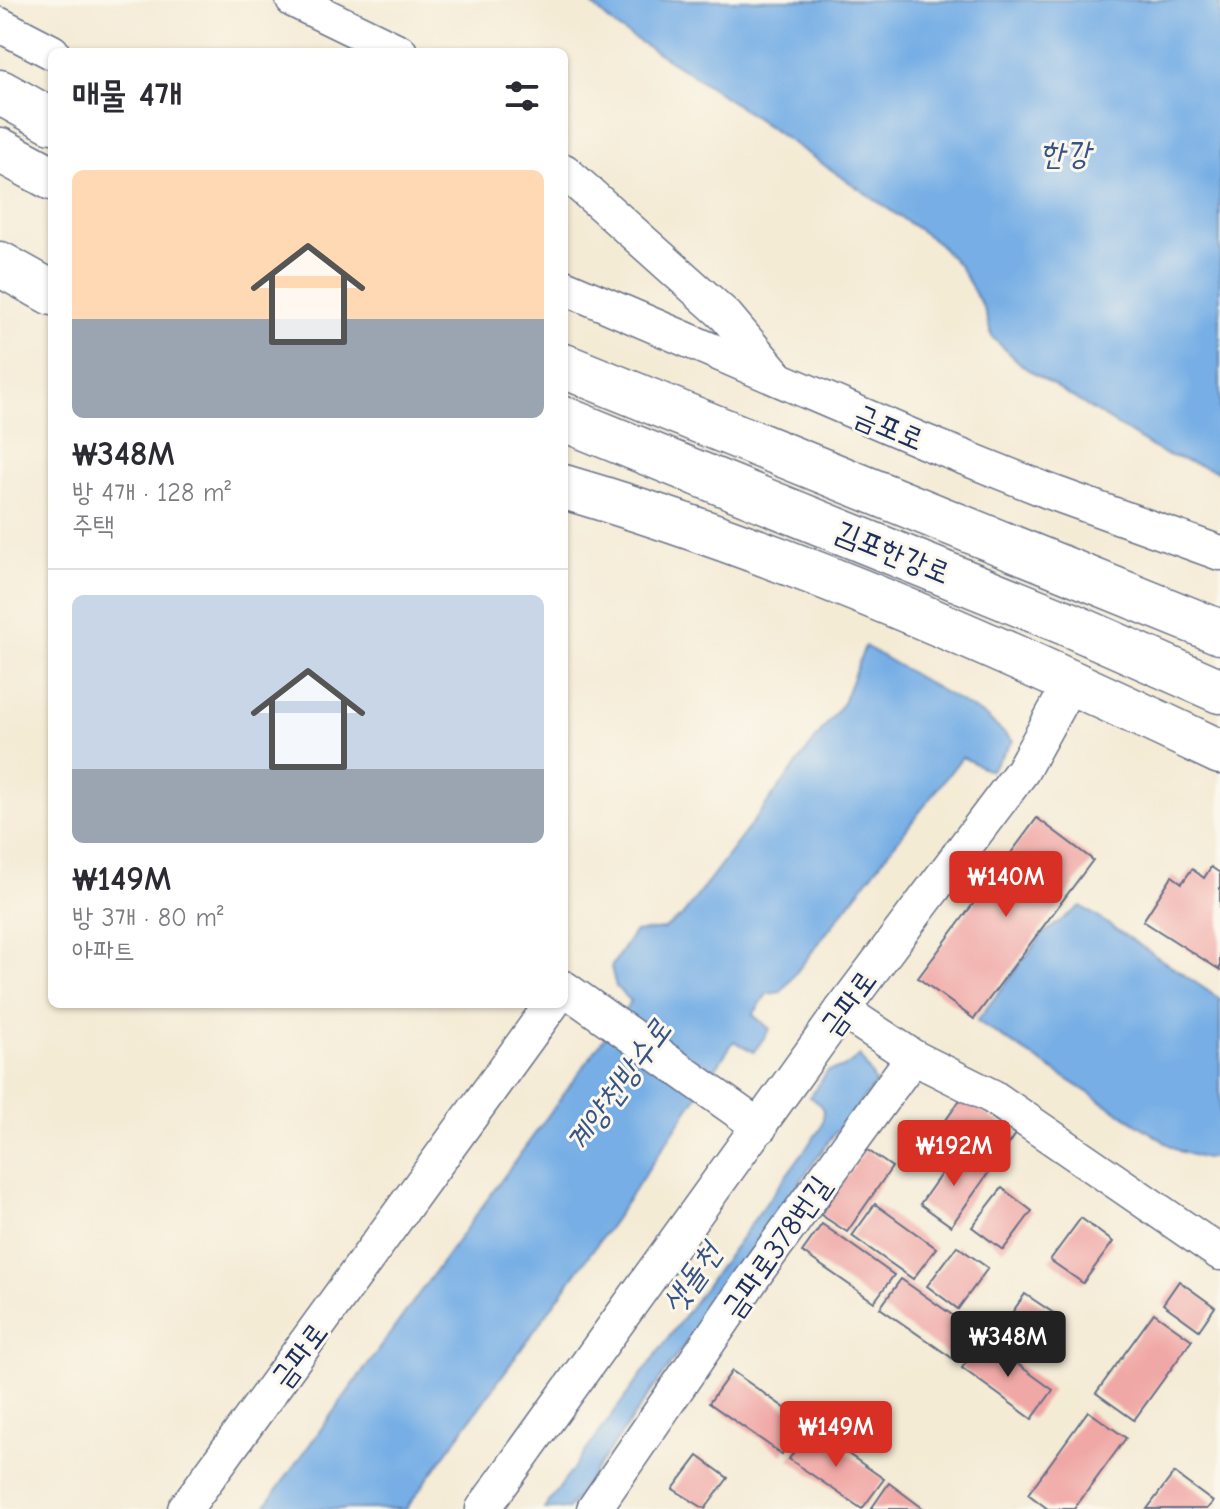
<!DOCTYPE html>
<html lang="ko">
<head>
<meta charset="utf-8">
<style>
  body { margin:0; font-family:"Comic Neue","Poor Story",sans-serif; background:#f7f7f7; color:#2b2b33; height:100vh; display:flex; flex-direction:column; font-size:30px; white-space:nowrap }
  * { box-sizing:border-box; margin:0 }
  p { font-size:26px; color:#7c7c81 }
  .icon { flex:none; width:44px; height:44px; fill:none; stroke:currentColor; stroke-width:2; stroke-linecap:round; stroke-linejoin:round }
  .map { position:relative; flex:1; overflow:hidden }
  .panel { position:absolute; left:48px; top:48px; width:520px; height:960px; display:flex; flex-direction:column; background:#fff; border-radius:12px; box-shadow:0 2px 6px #0004 }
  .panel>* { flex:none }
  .price { position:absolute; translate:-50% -68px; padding:0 18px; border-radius:8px; background:#d93025; color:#fff; font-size:26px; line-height:52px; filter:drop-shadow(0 2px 4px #0008) }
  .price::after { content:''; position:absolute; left:50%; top:48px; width:24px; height:18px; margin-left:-12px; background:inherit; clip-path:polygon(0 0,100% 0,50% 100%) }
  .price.on { background:#222; color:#fff }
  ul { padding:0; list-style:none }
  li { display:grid; align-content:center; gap:16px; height:424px; padding:0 24px }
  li+li { border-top:2px solid #e1e1e2 }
  li span { display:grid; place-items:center; height:248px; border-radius:12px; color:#555 }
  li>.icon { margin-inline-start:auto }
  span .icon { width:144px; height:144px; fill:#fffc; stroke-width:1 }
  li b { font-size:34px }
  h2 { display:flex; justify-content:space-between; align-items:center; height:96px; padding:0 24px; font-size:34px }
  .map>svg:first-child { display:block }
  .water { fill:#76aee5; stroke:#486ea2; stroke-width:2 }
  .building { fill:#f0a8a6 }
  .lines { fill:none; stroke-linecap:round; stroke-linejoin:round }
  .minor-casing { stroke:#677188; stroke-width:37 }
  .major-casing { stroke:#677188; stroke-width:47 }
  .highway-casing { stroke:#677188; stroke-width:47 }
  .minor { stroke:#fff; stroke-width:34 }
  .major { stroke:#fff; stroke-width:44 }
  .highway { stroke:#fff; stroke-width:44 }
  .labels { text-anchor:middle; stroke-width:6; stroke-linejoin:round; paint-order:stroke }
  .street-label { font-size:30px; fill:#1b2f5e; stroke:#fbf7ec }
  .water-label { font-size:32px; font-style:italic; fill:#365586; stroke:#fbf7ec }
</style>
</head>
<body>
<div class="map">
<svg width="1220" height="1509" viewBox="0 0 1220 1509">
  <rect width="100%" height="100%" fill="#fbf7ec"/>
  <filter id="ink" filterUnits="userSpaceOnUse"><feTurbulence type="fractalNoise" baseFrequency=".0125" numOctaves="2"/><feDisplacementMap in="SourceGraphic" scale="16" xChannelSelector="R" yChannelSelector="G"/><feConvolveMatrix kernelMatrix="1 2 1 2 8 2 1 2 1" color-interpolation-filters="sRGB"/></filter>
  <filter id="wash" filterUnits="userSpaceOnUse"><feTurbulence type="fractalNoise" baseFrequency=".006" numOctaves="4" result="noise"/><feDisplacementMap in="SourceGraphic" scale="32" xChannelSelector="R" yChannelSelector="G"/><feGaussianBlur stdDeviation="1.8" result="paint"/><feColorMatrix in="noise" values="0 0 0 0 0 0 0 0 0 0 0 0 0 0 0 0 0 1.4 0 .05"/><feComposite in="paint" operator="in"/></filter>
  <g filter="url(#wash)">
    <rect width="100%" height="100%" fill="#f4ebd5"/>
    <g class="water">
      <path d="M 587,0 L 1220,0 L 1220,472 L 1162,453 L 1024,367 L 992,337 L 984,309 L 960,267 L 938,243 L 693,75 L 616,27 Z"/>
      <path d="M 865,646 L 986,717 L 1013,741 L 990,771 L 962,757 L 781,992 L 767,994 L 753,1015 L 770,1029 L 754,1052 L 734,1041 L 615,1219 L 406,1509 L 263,1509 L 631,1001 L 616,987 L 611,967 L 634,932 L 664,929 L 682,916 L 843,703 Z"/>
      <path d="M 1081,906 L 1220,999 L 1220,1156 L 1205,1159 L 1179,1151 L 977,1021 L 1043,934 Z"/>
      <path d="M 860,1056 L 876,1083 L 831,1138 L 568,1509 L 544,1509 L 820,1129 C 826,1113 825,1106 810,1097 L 828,1071 L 845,1067 Z"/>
    </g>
    <g id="blocks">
      <g class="building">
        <path d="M 1037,818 L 1093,860 L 974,1019 L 918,978 Z"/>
        <path d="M 1211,867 L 1220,873 L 1220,970 L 1143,921 L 1172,876 L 1182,883 L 1192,869 L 1204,878 Z"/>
        <path d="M 962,1097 L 1016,1134 L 993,1167 L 939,1130 Z"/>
        <path d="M 866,1149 L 892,1167 L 847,1232 L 821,1215 Z"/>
        <path d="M 958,1150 L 989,1172 L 951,1226 L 920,1204 Z"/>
        <path d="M 1002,1188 L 1032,1211 L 1003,1250 L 972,1227 Z"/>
        <path d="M 875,1204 L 936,1248 L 913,1279 L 852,1236 Z"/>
        <path d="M 1081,1218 L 1113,1242 L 1083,1283 L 1050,1260 Z"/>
        <path d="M 822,1224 L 894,1275 L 874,1302 L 802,1252 Z"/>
        <path d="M 957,1246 L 988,1268 L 958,1309 L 927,1286 Z"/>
        <path d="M 901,1279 L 975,1331 L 955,1360 L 880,1308 Z"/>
        <path d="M 1179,1281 L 1215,1307 L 1199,1330 L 1163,1304 Z"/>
        <path d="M 1025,1294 L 1058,1316 L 1028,1359 L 996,1336 Z"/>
        <path d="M 1154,1313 L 1192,1340 L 1134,1420 L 1096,1393 Z"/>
        <path d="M 983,1339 L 1053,1390 L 1032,1419 L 962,1368 Z"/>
        <path d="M 732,1371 L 805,1422 L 782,1454 L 709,1403 Z"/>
        <path d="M 1088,1411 L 1126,1438 L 1074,1509 L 1048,1509 L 1028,1494 Z"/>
        <path d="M 811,1428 L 884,1479 L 862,1509 L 789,1459 Z"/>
        <path d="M 698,1456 L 728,1478 L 705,1509 L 673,1489 Z"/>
        <path d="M 1174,1473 L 1213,1502 L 1207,1509 L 1147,1509 Z"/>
        <path d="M 889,1483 L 924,1509 L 871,1509 Z"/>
      </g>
    </g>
  </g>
  <g filter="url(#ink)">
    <use href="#blocks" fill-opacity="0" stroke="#677188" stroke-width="2"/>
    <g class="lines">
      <defs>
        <g id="minor">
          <path d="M 293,0 L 400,52"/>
          <path d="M 0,25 L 52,52"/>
          <path d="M 564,171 L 726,316 L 779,379"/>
          <path d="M 564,287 L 923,441 L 1048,491 L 1220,553"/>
          <path d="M 564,988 L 760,1127"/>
          <path d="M 913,1057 L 993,1097 L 1220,1253"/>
          <path d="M 185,1509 L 552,1004"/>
          <path d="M 483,1509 L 842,1010 L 1022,771 L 1071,682"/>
          <path d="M 594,1509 L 760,1267 L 913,1057 L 842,1010"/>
        </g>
        <g id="major">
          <path d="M 0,264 L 52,293"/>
          <path d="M 564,487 C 790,553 1008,651 1220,752"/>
        </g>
        <g id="highway">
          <path d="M 0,92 L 52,121"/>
          <path d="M 0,150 L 52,178"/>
          <path d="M 564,366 L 1220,632"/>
          <path d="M 564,419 L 1066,623 L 1220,691"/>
        </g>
      </defs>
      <use href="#minor" class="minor-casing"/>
      <use href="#major" class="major-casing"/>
      <use href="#highway" class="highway-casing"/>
      <use href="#minor" class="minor"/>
      <use href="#major" class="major"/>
      <use href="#highway" class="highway"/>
    </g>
  </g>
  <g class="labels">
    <g class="street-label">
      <text transform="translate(889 427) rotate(23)" y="10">금포로</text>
      <text transform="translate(893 552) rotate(22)" y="10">김포한강로</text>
      <text transform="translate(848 1003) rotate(-54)" y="10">금파로</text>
      <text transform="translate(776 1247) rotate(-55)" y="10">금파로378번길</text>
      <text transform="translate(299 1355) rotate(-53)" y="10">금파로</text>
    </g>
    <g class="water-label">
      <text x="1065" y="164">한강</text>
      <text transform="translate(618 1085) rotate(-54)" y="11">계양천방수로</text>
      <text transform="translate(691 1278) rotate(-55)" y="11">샛돌천</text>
    </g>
  </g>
</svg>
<b class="price" style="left:1006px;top:919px">₩140M</b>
<b class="price" style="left:954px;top:1188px">₩192M</b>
<b class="price on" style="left:1008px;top:1379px">₩348M</b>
<b class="price" style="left:836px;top:1469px">₩149M</b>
<section class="panel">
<h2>매물 4개<svg class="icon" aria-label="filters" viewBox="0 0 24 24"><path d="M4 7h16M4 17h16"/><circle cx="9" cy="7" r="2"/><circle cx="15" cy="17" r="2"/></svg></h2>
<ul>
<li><span style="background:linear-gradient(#ffd9b3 60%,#9aa5b1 0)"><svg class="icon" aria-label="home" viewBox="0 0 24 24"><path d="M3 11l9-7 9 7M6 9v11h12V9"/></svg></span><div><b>₩348M</b><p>방 4개 · 128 m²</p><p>주택</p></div></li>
<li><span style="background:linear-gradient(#c9d6e8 70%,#9aa5b1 0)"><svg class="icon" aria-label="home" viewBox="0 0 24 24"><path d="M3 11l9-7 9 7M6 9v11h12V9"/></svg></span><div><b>₩149M</b><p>방 3개 · 80 m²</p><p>아파트</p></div></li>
</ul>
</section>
</div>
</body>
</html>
